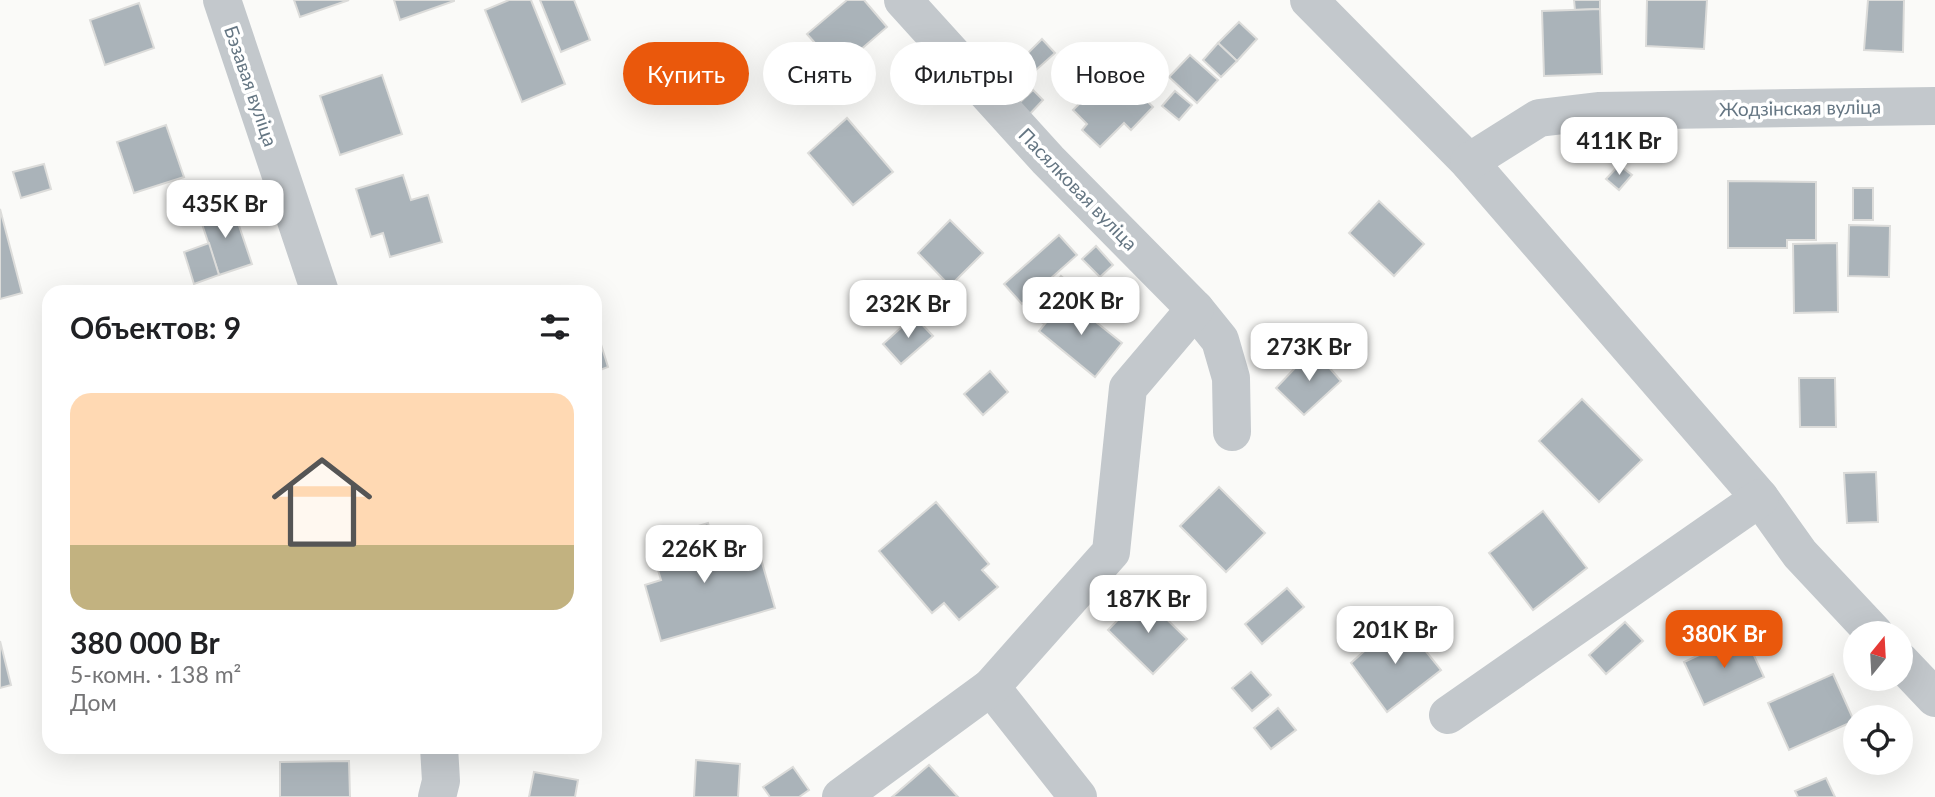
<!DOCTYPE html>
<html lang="ru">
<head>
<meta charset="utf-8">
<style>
  body { margin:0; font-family:Lato,sans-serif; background:#f6f6f6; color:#202124; height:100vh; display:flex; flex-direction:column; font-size:26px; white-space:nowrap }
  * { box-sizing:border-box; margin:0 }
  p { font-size:23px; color:#757577 }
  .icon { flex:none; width:38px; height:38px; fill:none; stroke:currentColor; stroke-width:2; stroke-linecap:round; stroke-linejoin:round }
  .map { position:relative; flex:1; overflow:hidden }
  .panel { position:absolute; left:42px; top:285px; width:560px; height:469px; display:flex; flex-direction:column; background:#fff; border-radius:21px; box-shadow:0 7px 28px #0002 }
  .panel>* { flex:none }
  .top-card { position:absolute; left:623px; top:42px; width:665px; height:63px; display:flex; gap:14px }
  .needle { width:46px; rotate:18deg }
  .fabs { position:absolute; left:1843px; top:621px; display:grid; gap:14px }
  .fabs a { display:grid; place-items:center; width:70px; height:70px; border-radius:50%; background:#fff; box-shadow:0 7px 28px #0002; font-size:35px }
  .price { position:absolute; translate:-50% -60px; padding:0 16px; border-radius:14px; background:#fff; color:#222; font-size:23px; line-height:46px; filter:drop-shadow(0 2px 4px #0008) }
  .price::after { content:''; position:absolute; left:50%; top:42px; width:21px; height:16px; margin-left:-10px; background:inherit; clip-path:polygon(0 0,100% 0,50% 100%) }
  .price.on { background:#ea580c; color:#fff }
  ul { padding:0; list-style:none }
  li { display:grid; align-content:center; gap:14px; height:371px; padding:0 28px }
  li+li { border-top:2px solid #e0e0e0 }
  li span { display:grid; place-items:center; height:217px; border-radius:21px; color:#555 }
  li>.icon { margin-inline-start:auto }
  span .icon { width:126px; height:126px; fill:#fffc; stroke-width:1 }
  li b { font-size:30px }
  h2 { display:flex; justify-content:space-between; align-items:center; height:84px; padding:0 28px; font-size:30px }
  .chip { padding:0 24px; border-radius:32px; background:#fff; box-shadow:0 7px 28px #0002; font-size:24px; line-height:63px }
  .chip.on { background:#ea580c; color:#fff }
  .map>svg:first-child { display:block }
  .building { fill:#aab3b9; stroke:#dcdcda; stroke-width:2 }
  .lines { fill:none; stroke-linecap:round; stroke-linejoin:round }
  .minor { stroke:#c3c8cc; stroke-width:38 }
  .labels { text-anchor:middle; stroke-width:7; stroke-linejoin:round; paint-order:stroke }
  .street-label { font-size:19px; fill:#657683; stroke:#fff }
</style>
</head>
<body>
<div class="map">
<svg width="1935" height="797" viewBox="0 0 1935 797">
  <rect width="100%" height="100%" fill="#fafaf8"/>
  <g class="building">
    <path d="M 294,0 L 349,0 L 300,17 Z"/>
    <path d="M 394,0 L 454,0 L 454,1 L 400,20 Z"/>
    <path d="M 509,0 L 531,0 L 565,84 L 522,102 L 485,10 Z"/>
    <path d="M 540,0 L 574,0 L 590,40 L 561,52 Z"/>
    <path d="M 847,0 L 864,0 L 887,27 L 838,69 L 807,34 Z"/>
    <path d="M 1574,0 L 1600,0 L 1600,9 L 1575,10 Z"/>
    <path d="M 1647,0 L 1707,0 L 1704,49 L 1646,46 Z"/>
    <path d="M 1868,0 L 1904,0 L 1903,52 L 1864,50 Z"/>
    <path d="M 139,3 L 154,48 L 105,65 L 90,20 Z"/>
    <path d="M 1600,9 L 1602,74 L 1544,76 L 1542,11 Z"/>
    <path d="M 1239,22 L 1257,39 L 1237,61 L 1218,43 Z"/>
    <path d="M 1042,39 L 1055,53 L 1036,70 L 1023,58 Z"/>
    <path d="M 1218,43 L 1237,61 L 1221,77 L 1203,60 Z"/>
    <path d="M 1190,55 L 1218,80 L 1197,103 L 1169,77 Z"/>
    <path d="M 382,75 L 402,134 L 340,155 L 320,96 Z"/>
    <path d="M 1125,79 L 1153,107 L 1131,130 L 1124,123 L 1100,147 L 1082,130 L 1087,124 L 1073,110 L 1093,90 L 1103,100 Z"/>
    <path d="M 1033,90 L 1043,100 L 1027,117 L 1016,106 Z"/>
    <path d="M 1175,91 L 1192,105 L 1179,120 L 1162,106 Z"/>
    <path d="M 847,118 L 893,172 L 853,205 L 808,153 Z"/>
    <path d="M 166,125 L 184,177 L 134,193 L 117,142 Z"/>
    <path d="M 44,164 L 51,189 L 21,198 L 13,172 Z"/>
    <path d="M 1619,165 L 1632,175 L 1619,190 L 1606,179 Z"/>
    <path d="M 403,175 L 411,200 L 428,195 L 442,242 L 390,257 L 383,233 L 371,237 L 356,189 Z"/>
    <path d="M 1728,181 L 1816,182 L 1816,240 L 1787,240 L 1787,248 L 1728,248 Z"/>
    <rect x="1853" y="188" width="20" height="32"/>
    <path d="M 1379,201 L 1424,244 L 1394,276 L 1349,233 Z"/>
    <path d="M 232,205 L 252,264 L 219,275 L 199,215 Z"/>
    <path d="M 0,209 L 22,293 L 0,299 Z"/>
    <path d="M 950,220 L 983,253 L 950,286 L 918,253 Z"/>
    <path d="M 1849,225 L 1890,226 L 1889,277 L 1848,276 Z"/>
    <path d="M 1059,235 L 1077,255 L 1022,304 L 1004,284 Z"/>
    <path d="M 209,243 L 219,275 L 194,284 L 184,252 Z"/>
    <path d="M 1837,243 L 1838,312 L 1794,313 L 1793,244 Z"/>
    <path d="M 1096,246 L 1113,265 L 1100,277 L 1082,259 Z"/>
    <path d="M 1061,276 L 1074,287 L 1044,324 L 1030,314 Z"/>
    <path d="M 1074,287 L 1101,308 L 1092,319 L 1066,298 Z"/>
    <path d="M 1066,298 L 1122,343 L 1095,377 L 1039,331 Z"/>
    <path d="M 914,316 L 933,336 L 901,364 L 883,344 Z"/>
    <path d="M 599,338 L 608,367 L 595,372 L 595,339 Z"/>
    <path d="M 1313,349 L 1341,381 L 1304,415 L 1276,388 Z"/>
    <path d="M 990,371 L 1008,392 L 983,415 L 964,394 Z"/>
    <path d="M 1799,378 L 1835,378 L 1836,427 L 1800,427 Z"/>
    <path d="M 1582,399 L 1642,460 L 1599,502 L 1539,441 Z"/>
    <path d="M 1876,472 L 1878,522 L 1847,523 L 1844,473 Z"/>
    <path d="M 1219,487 L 1265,533 L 1226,572 L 1180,526 Z"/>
    <path d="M 936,502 L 989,564 L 982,570 L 998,587 L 959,620 L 944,603 L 932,613 L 879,551 Z"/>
    <path d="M 1543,511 L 1587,568 L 1533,610 L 1489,553 Z"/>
    <path d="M 708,523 L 720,564 L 759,552 L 775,608 L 661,641 L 645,585 L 661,580 L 652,550 L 672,544 L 669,535 Z"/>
    <path d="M 1287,588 L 1304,607 L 1262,644 L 1245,624 Z"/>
    <path d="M 1142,595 L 1187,639 L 1153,674 L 1108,630 Z"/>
    <path d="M 1400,619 L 1441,670 L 1387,712 L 1351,663 Z"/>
    <path d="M 1625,622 L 1643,641 L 1606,674 L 1589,655 Z"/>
    <path d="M 1744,634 L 1764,677 L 1704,705 L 1684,662 Z"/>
    <path d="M 0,641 L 11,685 L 0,688 Z"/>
    <path d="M 1251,672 L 1271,695 L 1252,711 L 1232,688 Z"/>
    <path d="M 1833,674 L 1854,721 L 1789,750 L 1768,703 Z"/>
    <path d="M 1278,708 L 1296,730 L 1271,749 L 1254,728 Z"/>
    <path d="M 696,760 L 740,764 L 738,797 L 694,797 Z"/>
    <path d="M 349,761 L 350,797 L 280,797 L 280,762 Z"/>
    <path d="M 929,765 L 958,797 L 892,797 Z"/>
    <path d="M 793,767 L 809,790 L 799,797 L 770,797 L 763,787 Z"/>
    <path d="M 534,772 L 578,780 L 575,797 L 529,797 Z"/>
    <path d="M 1826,778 L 1835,797 L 1798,797 L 1795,791 Z"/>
  </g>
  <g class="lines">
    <g class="minor">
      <path d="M 222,0 L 320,292"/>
      <path d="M 1309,0 L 1469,162 L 1760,498 L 1800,554 L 1875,634"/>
      <path d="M 1469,162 L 1539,118 L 1598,111 L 1935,106"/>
      <path d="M 1195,309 L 1220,340 L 1231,378 L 1232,432"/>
      <path d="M 1900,661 L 1935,698"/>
      <path d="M 991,687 L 1078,797"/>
      <path d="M 1448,715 L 1760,498"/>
      <path d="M 437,797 L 441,781 L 439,747"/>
      <path d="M 841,797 L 991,687 L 1111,552 L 1128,388 L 1195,309 L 1048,160 L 903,0"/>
    </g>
  </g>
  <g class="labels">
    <g class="street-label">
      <text transform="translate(251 86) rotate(71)" y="7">Бэзавая вуліца</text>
      <text transform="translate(1800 108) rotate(-1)" y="7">Жодзінская вуліца</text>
      <text transform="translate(1078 189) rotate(46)" y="7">Пасялковая вуліца</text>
    </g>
  </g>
</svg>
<div class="fabs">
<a><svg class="needle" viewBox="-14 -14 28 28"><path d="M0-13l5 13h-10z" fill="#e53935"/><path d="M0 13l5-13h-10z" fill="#757577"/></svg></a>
<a><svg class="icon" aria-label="locate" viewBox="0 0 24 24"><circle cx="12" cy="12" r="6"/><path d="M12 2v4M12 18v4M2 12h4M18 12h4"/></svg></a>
</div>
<b class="price" style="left:1619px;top:177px">411K Br</b>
<b class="price" style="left:225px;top:240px">435K Br</b>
<b class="price" style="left:1081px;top:337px">220K Br</b>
<b class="price" style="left:908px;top:340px">232K Br</b>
<b class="price" style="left:1309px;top:383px">273K Br</b>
<b class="price" style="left:704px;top:585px">226K Br</b>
<b class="price" style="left:1148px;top:635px">187K Br</b>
<b class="price" style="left:1395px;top:666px">201K Br</b>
<b class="price on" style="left:1724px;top:670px">380K Br</b>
<div class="top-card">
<a class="chip on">Купить</a>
<a class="chip">Снять</a>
<a class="chip">Фильтры</a>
<a class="chip">Новое</a>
</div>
<section class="panel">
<h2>Объектов: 9<svg class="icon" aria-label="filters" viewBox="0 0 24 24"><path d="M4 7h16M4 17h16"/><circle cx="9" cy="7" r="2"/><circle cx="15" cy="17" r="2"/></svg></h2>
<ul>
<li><span style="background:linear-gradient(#ffd9b3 70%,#c2b280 0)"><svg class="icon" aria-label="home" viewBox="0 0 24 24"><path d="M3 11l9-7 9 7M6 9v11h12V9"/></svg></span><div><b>380 000 Br</b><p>5-комн. · 138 m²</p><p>Дом</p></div></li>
</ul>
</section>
</div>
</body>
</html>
